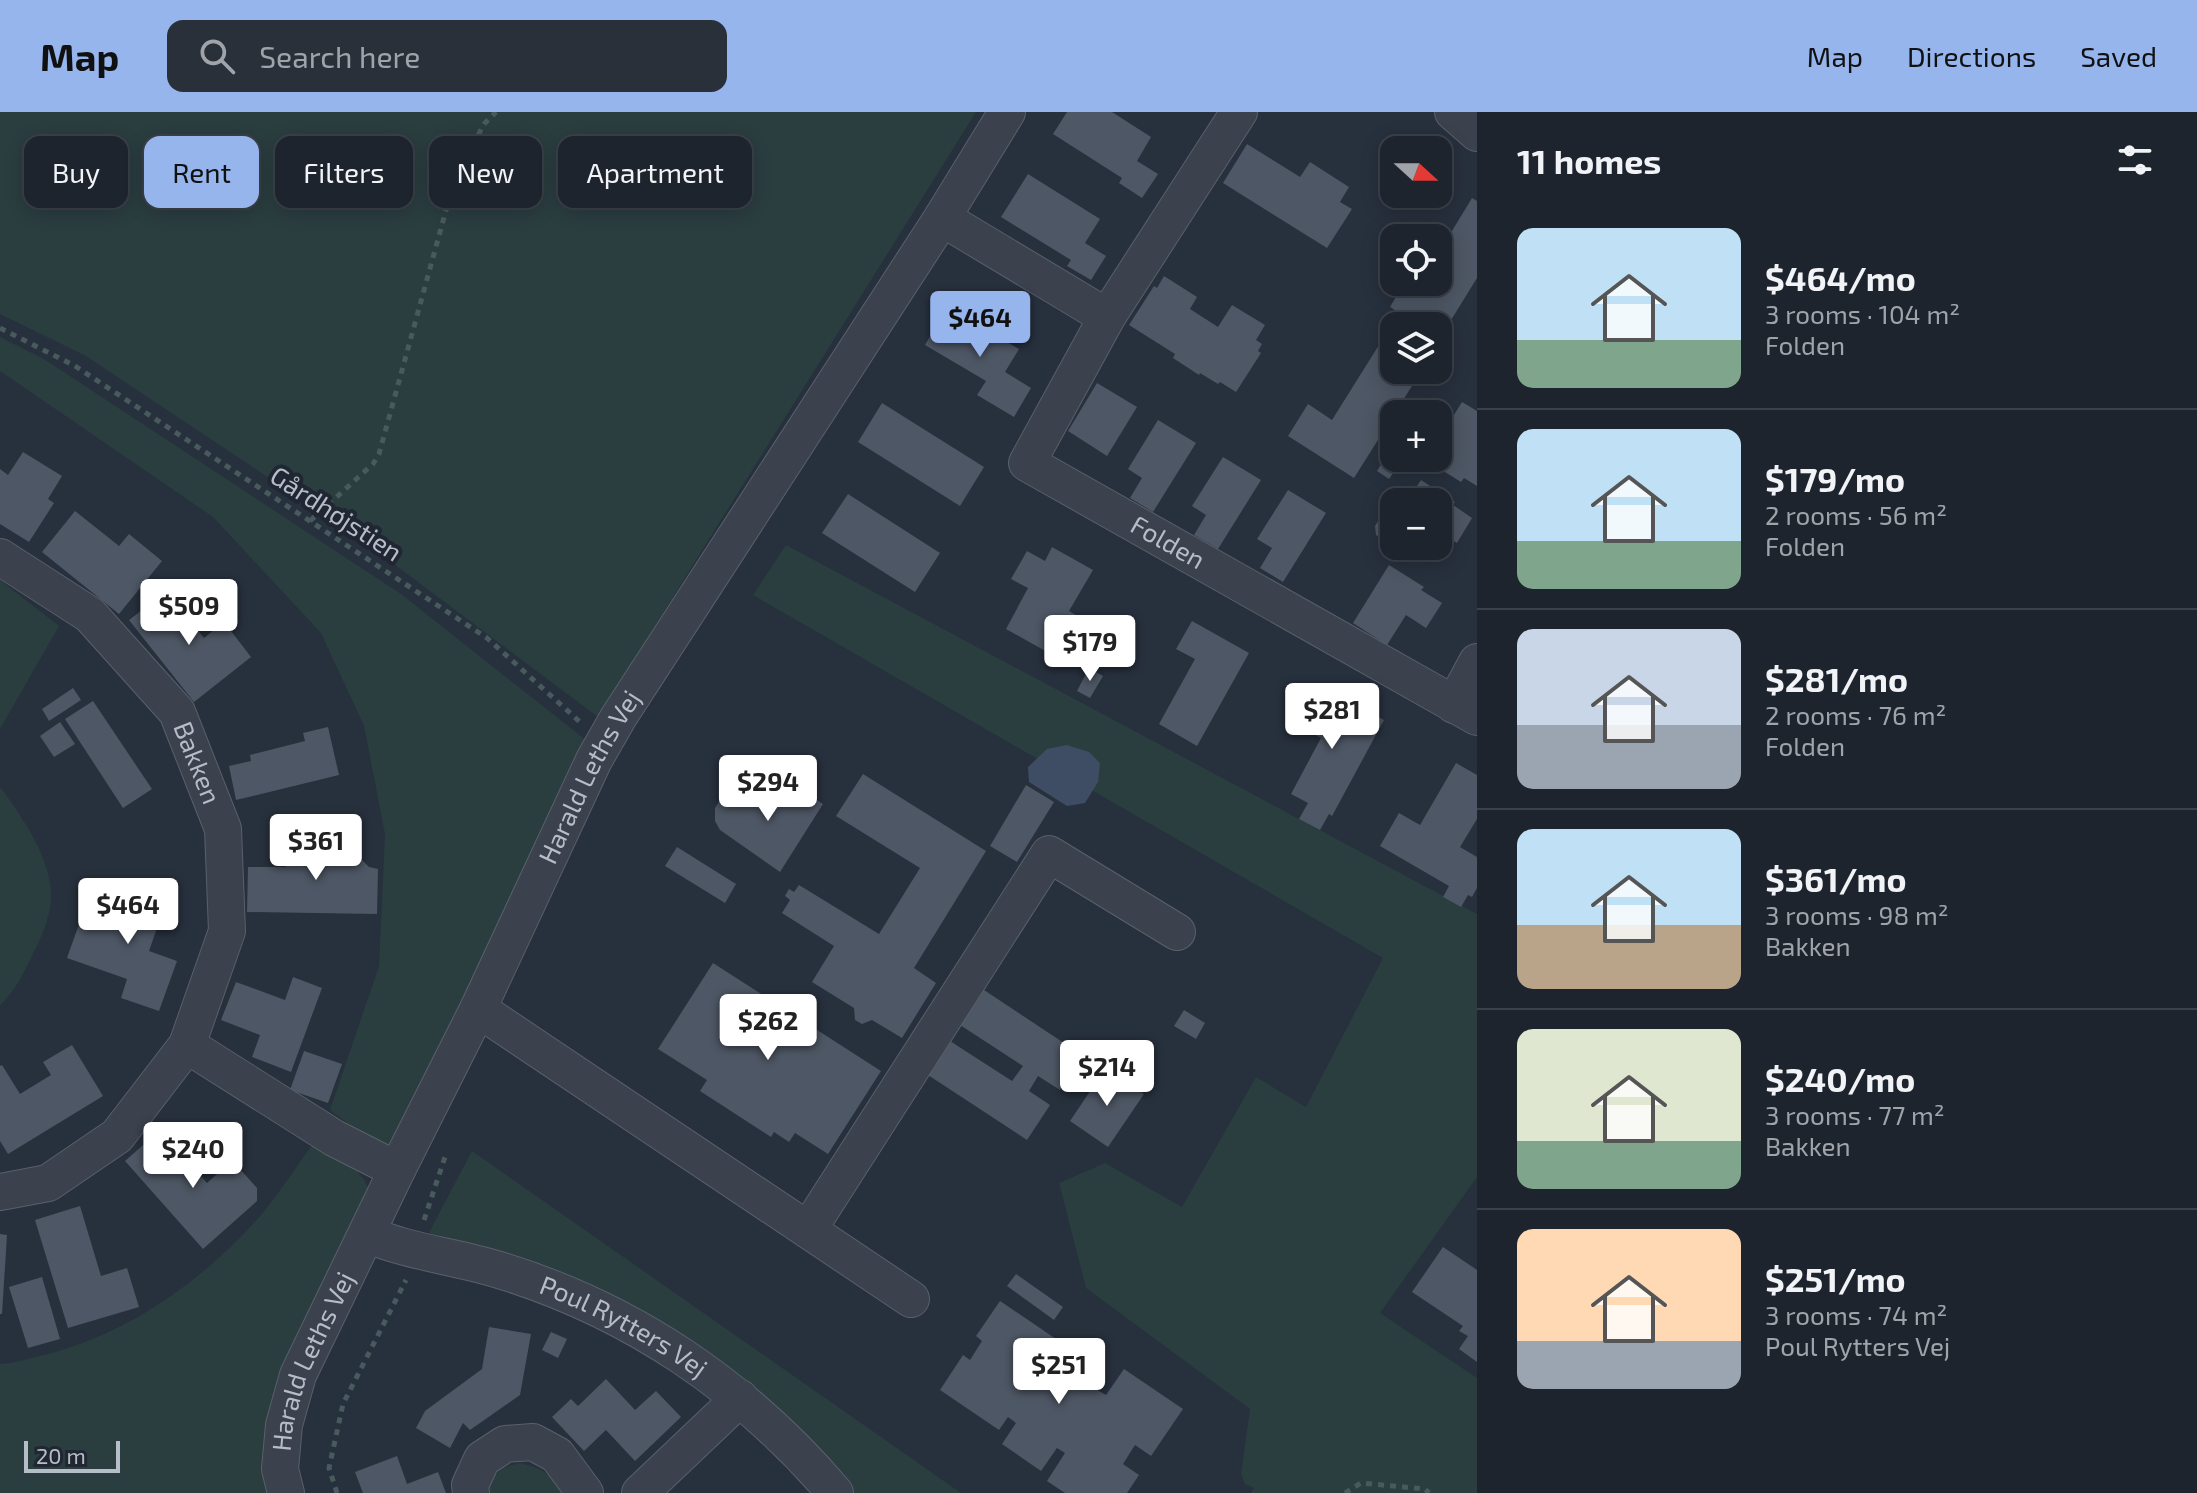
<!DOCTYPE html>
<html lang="en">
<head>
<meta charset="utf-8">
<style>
  body { margin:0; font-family:"Exo 2",sans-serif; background:#2a303a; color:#f1f3f6; height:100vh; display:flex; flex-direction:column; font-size:30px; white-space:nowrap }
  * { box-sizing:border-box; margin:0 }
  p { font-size:26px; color:#a0a4aa }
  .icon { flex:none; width:44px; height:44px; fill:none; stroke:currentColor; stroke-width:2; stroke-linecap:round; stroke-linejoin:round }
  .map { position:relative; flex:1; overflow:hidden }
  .details { display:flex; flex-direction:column; background:#1d242e; width:720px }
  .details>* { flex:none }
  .guide { position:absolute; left:24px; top:24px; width:760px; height:72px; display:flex; gap:16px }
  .needle { width:52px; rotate:111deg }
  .fabs { position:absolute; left:1380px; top:24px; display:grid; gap:16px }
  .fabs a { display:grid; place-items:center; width:72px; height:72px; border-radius:16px; background:#1d242e; box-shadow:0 4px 20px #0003,0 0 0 2px #3b414a; font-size:40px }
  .scale { position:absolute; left:24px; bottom:20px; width:96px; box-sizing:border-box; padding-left:8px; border:4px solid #b7bdc8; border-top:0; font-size:22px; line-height:28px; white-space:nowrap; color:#b7bdc8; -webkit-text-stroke:6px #202732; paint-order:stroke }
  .price { position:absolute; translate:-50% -68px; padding:0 18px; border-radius:8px; background:#fff; color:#222; font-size:26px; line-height:52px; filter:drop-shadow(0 2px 4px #0008) }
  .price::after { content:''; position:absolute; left:50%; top:48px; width:24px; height:18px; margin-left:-12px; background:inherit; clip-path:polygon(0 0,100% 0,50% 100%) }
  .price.current { background:#97b5ed; color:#111 }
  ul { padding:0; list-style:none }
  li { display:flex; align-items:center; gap:24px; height:200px; padding:0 40px }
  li+li { border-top:2px solid #3b414a }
  li span { display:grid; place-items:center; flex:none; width:224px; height:160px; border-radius:16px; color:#555 }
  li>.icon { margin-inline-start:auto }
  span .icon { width:96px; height:96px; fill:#fffc; stroke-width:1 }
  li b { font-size:34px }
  h2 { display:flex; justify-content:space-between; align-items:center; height:96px; padding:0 40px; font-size:34px }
  .chip { padding:0 28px; border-radius:16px; background:#1d242e; box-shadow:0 4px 20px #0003,0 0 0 2px #3b414a; font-size:28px; line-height:72px }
  .chip.current { background:#97b5ed; color:#111 }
  header { display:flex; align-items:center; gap:48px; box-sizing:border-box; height:112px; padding:0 40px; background:#97b5ed; color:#111 }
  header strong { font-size:38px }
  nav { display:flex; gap:44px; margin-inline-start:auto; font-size:28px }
  .search { width:560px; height:72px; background:#2a303a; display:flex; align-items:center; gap:20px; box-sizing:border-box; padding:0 28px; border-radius:16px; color:#a0a4aa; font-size:30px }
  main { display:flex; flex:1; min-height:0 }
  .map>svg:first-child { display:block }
  .green { fill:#2a3d3f }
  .water { fill:#3f4d64 }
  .building { fill:#4e5765 }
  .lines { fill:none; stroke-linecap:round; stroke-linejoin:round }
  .minor-casing { stroke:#59606b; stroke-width:38 }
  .path { stroke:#495a5d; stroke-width:5; stroke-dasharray:6 6; stroke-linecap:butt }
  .minor { stroke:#3b424d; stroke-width:36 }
  .labels { text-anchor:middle; stroke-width:8; stroke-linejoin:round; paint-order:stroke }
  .street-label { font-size:26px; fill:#b7bdc8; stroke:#202732 }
</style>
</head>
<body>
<header>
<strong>Map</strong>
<div class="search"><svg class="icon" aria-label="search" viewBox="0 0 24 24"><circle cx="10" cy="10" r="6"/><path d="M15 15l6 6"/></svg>Search here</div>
<nav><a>Map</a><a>Directions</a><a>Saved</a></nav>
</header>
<main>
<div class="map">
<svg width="1477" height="1381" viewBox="0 0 1477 1381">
  <rect width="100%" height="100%" fill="#27303d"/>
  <g class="green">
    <path d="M 0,0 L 976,0 L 598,605 L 362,428 L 86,244 L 0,202 Z"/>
    <path d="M 0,225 L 44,247 L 401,482 L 587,629 L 407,1008 L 397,1025 L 389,1032 L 374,1031 L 330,998 L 379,854 L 385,722 L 364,614 L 321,521 L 213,405 L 0,259 Z"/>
    <path d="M 786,433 L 1477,802 L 1477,1065 L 1380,1201 L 1477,1266 L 1477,1381 L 1251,1381 L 1254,1376 L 1245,1372 L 1241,1362 L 1250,1297 L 1086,1176 L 1059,1071 L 1105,1051 L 1182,1095 L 1256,965 L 1306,995 L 1383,846 L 753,483 Z"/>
    <path d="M 0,468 L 59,514 L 0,617 Z"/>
    <path d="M 0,675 C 22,704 53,749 51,787 C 50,807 40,828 31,846 C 23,863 14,880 0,893 Z"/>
    <path d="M 312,1033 C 334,1044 360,1052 369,1078 L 269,1381 L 0,1381 L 0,1252 C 12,1251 24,1248 36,1245 C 120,1226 195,1175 253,1112 C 275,1088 293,1059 312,1033 Z"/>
    <path d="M 472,1039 L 961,1381 L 852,1381 L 773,1299 L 426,1126 Z"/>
    <path d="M 520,1351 C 541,1356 554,1363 567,1381 L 487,1381 C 490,1362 503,1354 520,1351 Z"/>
  </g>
  <path class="water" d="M 1067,633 L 1089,640 L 1100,651 L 1098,670 L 1085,691 L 1067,694 L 1029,670 L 1028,655 L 1047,637 Z"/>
  <g class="building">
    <path d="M 1067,0 L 1112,0 L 1151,25 L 1137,49 L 1158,62 L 1142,86 L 1119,71 L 1122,66 L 1053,22 Z"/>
    <path d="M 1247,32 L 1300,65 L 1310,50 L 1349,75 L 1340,90 L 1352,97 L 1327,136 L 1223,71 Z"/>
    <path d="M 1028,62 L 1100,107 L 1085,131 L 1106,144 L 1091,168 L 1067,154 L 1071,148 L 1001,105 Z"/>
    <path d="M 1472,86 L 1477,89 L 1477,166 L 1440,226 L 1438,225 L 1438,214 L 1421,214 L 1390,195 L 1405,170 L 1416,170 L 1419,172 L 1421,170 L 1438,170 L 1438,142 Z"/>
    <path d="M 1164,164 L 1197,185 L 1190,197 L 1218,215 L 1232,193 L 1265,213 L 1256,228 L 1262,232 L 1258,239 L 1261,241 L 1236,280 L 1220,270 L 1218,272 L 1200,261 L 1199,263 L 1173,246 L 1175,242 L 1129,213 L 1154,174 L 1157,176 Z"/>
    <path d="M 947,195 L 1019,237 L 1005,260 L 1031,276 L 1014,305 L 977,283 L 986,269 L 925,233 Z"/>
    <path d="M 1384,225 L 1394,231 L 1394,258 L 1422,258 L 1354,366 L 1288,324 L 1308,292 L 1332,308 Z"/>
    <path d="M 1097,271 L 1137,295 L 1107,344 L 1068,319 Z"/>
    <path d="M 1462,290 L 1477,299 L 1477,374 L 1464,366 L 1461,370 L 1426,348 L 1427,346 L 1438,346 L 1438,329 Z"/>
    <path d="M 882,291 L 984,355 L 960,394 L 858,330 Z"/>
    <path d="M 1158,308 L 1196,331 L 1153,400 L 1130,386 L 1142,366 L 1128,357 Z"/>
    <path d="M 23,340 L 62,364 L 48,387 L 54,391 L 29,430 L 0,412 L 0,357 L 8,363 Z"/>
    <path d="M 1387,343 L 1400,351 L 1389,367 L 1377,359 Z"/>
    <path d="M 1223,345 L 1261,368 L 1218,437 L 1194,423 L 1206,403 L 1192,394 Z"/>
    <path d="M 1421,368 L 1455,390 L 1453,393 L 1472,406 L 1457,431 L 1438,419 L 1438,390 L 1406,390 Z"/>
    <path d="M 1288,378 L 1326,401 L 1283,470 L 1260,456 L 1272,436 L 1257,427 Z"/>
    <path d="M 848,382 L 940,441 L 915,480 L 822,421 Z"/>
    <path d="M 1394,392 L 1394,433 L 1376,423 L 1375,414 L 1388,394 Z"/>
    <path d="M 75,399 L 119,434 L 129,422 L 162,449 L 119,502 L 42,440 Z"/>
    <path d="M 1395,434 L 1428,434 L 1419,448 Z"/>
    <path d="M 1052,435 L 1093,458 L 1069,499 L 1095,514 L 1072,554 L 1006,517 L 1028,476 L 1011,467 L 1027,439 L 1045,449 Z"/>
    <path d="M 1389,453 L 1424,475 L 1421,478 L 1442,491 L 1426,516 L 1406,503 L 1387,533 L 1353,511 Z"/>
    <path d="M 167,479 L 204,526 L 224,510 L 251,545 L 194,590 L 129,508 Z"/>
    <path d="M 1192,509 L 1249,541 L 1197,634 L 1159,612 L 1195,547 L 1176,537 Z"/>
    <path d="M 1089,556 L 1103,564 L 1090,586 L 1077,579 Z"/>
    <path d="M 1317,571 L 1384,608 L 1332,704 L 1329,702 L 1320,718 L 1299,707 L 1308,691 L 1291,682 L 1321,626 L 1296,612 Z"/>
    <path d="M 73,576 L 81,588 L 49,609 L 42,597 Z"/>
    <path d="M 93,589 L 152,677 L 123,696 L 65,607 Z"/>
    <path d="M 60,610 L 75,632 L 54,645 L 40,624 Z"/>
    <path d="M 328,615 L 339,663 L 236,688 L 229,654 L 251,649 L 250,643 L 305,629 L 303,621 Z"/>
    <path d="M 1456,651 L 1477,663 L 1477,707 L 1460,735 L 1477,745 L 1477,776 L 1472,785 L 1468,783 L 1461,795 L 1443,785 L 1449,774 L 1380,734 L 1399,701 L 1420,713 Z"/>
    <path d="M 863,662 L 986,739 L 914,856 L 936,871 L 902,926 L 872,908 L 862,912 L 855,908 L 854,896 L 812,870 L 834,834 L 782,801 L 790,788 L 785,784 L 789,777 L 794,780 L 799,773 L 879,822 L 920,756 L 836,704 Z"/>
    <path d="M 790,670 L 823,692 L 780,760 L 720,718 L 715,709 L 715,696 L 722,685 L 734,680 L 746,679 L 773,697 Z"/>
    <path d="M 1026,673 L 1054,690 L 1017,750 L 990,734 Z"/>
    <path d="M 328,714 L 369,755 L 378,757 L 377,802 L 247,800 L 248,755 L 285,755 Z"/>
    <path d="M 677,735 L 736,772 L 725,791 L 665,754 Z"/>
    <path d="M 122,771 L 167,787 L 149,839 L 177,849 L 159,899 L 121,886 L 127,867 L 67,846 L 83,801 L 109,810 Z"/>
    <path d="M 713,851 L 881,959 L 828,1042 L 795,1021 L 789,1030 L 774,1020 L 771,1025 L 700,979 L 707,968 L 658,937 Z"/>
    <path d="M 293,865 L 322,876 L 291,960 L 252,945 L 260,923 L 221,908 L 236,870 L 285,888 Z"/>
    <path d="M 984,878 L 1082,943 L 1060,978 L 1038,964 L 1029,979 L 1050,993 L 1027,1028 L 928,963 L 950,929 L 1012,969 L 1023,954 L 960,913 Z"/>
    <path d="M 1184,898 L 1205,911 L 1196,927 L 1174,914 Z"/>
    <path d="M 72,933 L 103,984 L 8,1042 L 0,1029 L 0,954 L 2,953 L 20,982 L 51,963 L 43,950 Z"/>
    <path d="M 304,939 L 342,952 L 328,991 L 290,978 Z"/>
    <path d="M 1105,957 L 1144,982 L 1108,1035 L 1070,1009 Z"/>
    <path d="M 160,1018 L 207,1071 L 225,1055 L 239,1056 L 257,1076 L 257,1089 L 203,1137 L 125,1049 Z"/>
    <path d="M 80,1094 L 101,1164 L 127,1156 L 139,1195 L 68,1216 L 35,1108 Z"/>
    <path d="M 0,1122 L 7,1123 L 2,1202 L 0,1202 Z"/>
    <path d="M 1443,1135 L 1477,1158 L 1477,1250 L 1459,1237 L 1468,1224 L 1459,1219 L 1463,1214 L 1412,1180 Z"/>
    <path d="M 1016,1162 L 1063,1195 L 1054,1208 L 1007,1174 Z"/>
    <path d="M 42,1165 L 60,1227 L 28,1236 L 9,1175 Z"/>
    <path d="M 1000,1189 L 1059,1229 L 1049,1243 L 1058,1250 L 1064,1241 L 1104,1268 L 1097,1278 L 1106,1283 L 1124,1257 L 1183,1297 L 1151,1344 L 1135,1333 L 1123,1352 L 1139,1363 L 1127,1381 L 1065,1381 L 1047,1369 L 1065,1341 L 1057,1336 L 1041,1359 L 1002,1332 L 1016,1311 L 1008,1305 L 999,1318 L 940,1278 L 963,1243 L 970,1248 L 982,1229 L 976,1224 Z"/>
    <path d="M 489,1215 L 531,1222 L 520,1283 L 470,1318 L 463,1311 L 450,1336 L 416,1316 L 425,1299 L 482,1257 Z"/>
    <path d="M 551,1220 L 567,1227 L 558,1246 L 542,1238 Z"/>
    <path d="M 606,1267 L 635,1298 L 656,1279 L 681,1305 L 635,1349 L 606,1318 L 584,1339 L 552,1305 L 571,1287 L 578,1294 Z"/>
    <path d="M 397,1344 L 407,1372 L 438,1360 L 446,1381 L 363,1381 L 355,1360 Z"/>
  </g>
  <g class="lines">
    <defs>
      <g id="minor">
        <path id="s1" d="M 1239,0 L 1107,205 L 1027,351 L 1477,605"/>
        <path d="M 1453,0 L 1477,21"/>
        <path d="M 942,106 L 1107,205"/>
        <path id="s2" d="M 0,445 L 90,503 L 177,600 L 223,717 L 227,819 L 187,933 L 117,1024 L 48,1071 L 0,1080"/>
        <path d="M 1454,593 L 1477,550"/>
        <path d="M 478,897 L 911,1187"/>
        <path d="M 187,933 L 334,1026 L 397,1058"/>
        <path d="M 808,1118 L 1049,742 L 1177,820"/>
        <path id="s3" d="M 367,1122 C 408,1140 453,1144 496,1157 C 630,1197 745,1275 835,1381"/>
        <path id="s4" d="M 286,1381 L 280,1357 L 284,1313 L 298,1263 L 397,1058 L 478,897 L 594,648 L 618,606 L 942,106 L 1007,0"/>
        <path d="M 471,1381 L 470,1373 L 482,1347 L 505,1332 L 533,1330 L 557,1343 L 585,1381"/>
        <path d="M 640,1381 L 740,1286"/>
      </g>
    </defs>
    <use href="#minor" class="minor-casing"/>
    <g class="path">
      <path d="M 0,216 L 75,254 L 487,526 L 580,610"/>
      <path d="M 310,409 L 373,352 L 379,342 L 454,69 L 484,12 L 496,0"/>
      <path d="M 424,1108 L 446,1042"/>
      <path d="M 337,1381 L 329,1356 L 343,1292 L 406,1168"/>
      <path d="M 1345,1381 L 1361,1371 L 1425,1377 L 1429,1381"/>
    </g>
    <use href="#minor" class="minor"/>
  </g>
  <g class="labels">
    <g class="street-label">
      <text transform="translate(336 402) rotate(33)" y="9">Gårdhøjstien</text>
      <text dy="9" stroke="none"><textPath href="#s1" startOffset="572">Folden</textPath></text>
      <text dy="9" stroke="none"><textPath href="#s2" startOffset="292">Bakken</textPath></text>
      <text dy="9" stroke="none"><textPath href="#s4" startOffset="786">Harald Leths Vej</textPath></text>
      <text dy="9" stroke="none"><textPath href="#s3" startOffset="274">Poul Rytters Vej</textPath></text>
      <text dy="9" stroke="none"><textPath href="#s4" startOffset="138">Harald Leths Vej</textPath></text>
    </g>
  </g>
</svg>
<div class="fabs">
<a><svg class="needle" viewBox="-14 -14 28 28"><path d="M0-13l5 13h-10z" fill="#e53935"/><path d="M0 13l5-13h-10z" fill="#a0a4aa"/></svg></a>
<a><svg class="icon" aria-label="locate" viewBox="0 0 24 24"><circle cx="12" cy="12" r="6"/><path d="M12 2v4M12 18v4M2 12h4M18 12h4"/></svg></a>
<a><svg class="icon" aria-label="layers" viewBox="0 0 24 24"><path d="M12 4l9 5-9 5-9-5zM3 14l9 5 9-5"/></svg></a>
<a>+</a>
<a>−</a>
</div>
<div class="scale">20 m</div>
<b class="price current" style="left:980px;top:247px">$464</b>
<b class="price" style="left:189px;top:535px">$509</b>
<b class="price" style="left:1090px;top:571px">$179</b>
<b class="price" style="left:1332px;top:639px">$281</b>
<b class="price" style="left:768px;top:711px">$294</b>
<b class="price" style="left:316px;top:770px">$361</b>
<b class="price" style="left:128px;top:834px">$464</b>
<b class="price" style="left:768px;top:950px">$262</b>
<b class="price" style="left:1107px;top:996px">$214</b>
<b class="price" style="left:193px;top:1078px">$240</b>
<b class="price" style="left:1059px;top:1294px">$251</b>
<div class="guide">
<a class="chip">Buy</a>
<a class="chip current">Rent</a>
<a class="chip">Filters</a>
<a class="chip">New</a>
<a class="chip">Apartment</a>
</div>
</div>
<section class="details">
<h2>11 homes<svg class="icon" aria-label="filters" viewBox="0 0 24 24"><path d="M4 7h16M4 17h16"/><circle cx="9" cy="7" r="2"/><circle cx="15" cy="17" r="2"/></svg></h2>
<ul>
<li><span style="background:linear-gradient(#bfe0f5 70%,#7fa58c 0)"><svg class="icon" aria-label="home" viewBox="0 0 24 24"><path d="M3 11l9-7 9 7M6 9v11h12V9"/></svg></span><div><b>$464/mo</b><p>3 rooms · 104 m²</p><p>Folden</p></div></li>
<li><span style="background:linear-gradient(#bfe0f5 70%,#7fa58c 0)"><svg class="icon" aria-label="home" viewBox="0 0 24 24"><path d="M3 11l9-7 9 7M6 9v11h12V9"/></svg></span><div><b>$179/mo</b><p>2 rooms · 56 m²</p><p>Folden</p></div></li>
<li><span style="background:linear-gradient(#c9d6e8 60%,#9aa5b1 0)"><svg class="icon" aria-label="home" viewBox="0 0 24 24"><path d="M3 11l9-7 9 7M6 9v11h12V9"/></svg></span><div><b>$281/mo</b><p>2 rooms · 76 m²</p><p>Folden</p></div></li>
<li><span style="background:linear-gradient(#bfe0f5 60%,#b9a48a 0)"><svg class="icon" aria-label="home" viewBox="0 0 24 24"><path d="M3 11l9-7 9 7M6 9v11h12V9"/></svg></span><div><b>$361/mo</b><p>3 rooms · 98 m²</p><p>Bakken</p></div></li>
<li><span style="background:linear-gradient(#dfe7d0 70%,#7fa58c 0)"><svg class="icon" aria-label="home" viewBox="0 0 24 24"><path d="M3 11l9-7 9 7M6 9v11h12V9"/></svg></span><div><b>$240/mo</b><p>3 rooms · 77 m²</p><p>Bakken</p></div></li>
<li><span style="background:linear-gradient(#ffd9b3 70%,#9aa5b1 0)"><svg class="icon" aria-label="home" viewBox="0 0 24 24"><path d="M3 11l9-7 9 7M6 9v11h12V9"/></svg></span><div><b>$251/mo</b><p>3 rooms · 74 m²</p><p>Poul Rytters Vej</p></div></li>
</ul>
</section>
</main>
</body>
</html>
